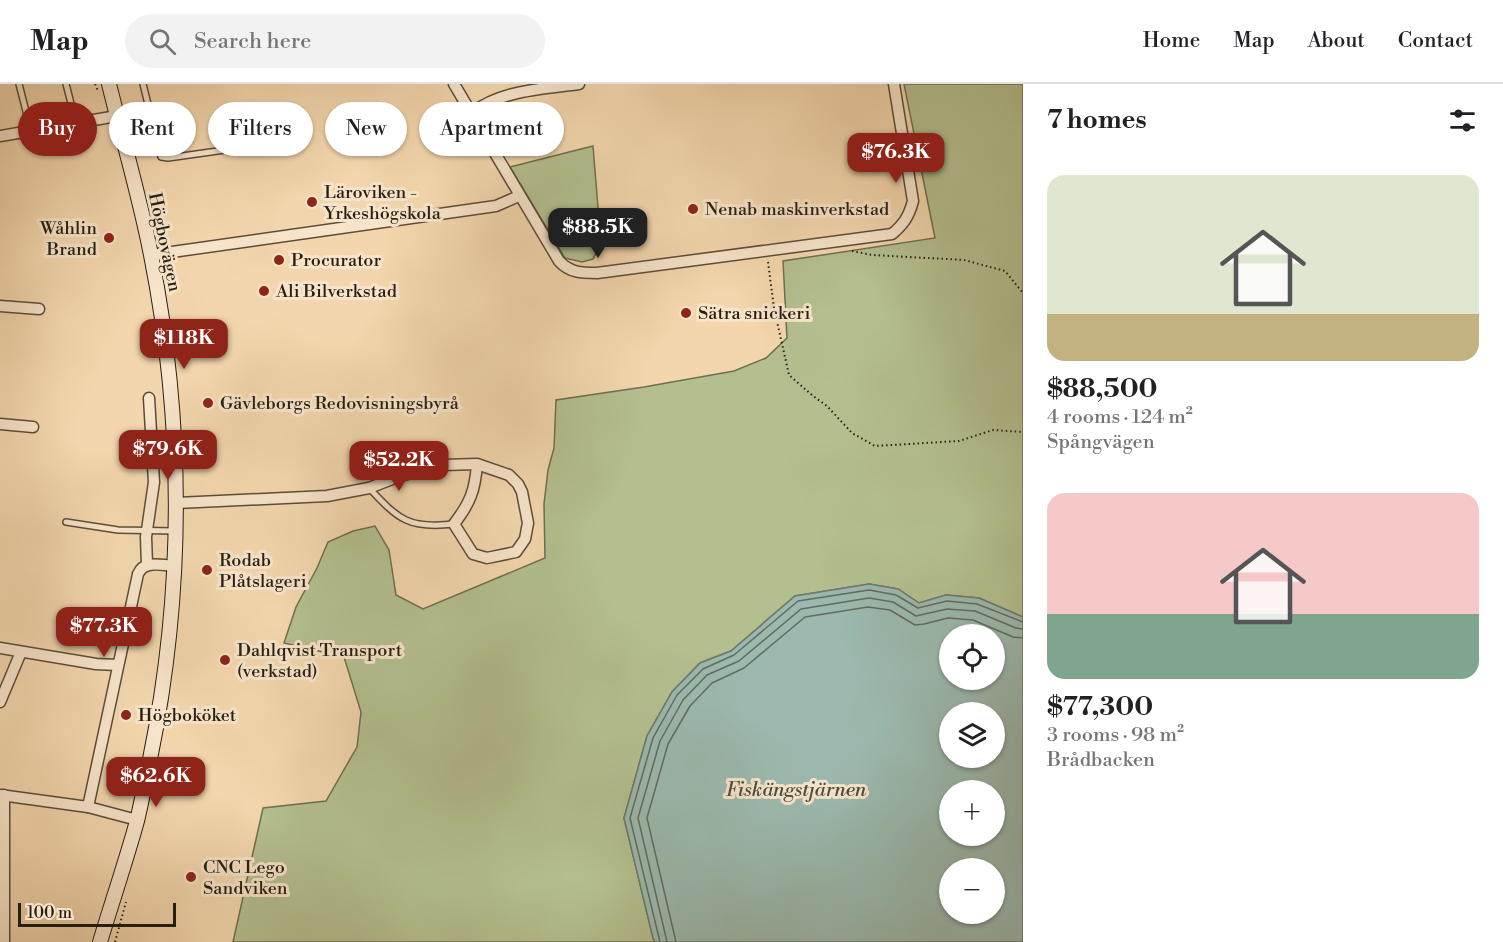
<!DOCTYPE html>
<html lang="en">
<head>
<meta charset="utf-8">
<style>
  body { margin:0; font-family:"Libre Bodoni",serif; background:#f2f2f2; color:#202124; height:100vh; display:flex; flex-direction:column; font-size:22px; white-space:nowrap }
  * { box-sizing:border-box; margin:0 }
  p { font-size:20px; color:#757577 }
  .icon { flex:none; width:33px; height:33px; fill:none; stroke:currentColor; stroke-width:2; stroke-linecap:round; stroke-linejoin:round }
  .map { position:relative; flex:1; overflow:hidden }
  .details { display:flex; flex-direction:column; background:#fff; width:480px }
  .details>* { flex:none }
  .banner { position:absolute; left:18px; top:18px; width:570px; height:54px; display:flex; gap:12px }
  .controls { position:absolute; left:939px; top:540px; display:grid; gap:12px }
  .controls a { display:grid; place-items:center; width:66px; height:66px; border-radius:50%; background:#fff; box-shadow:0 2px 4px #0004; font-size:30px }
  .scale { position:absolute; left:18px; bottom:15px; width:158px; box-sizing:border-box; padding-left:6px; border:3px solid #281f13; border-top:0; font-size:16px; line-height:21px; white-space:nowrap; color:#281f13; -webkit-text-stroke:4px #f7e4ca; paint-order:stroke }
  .price { position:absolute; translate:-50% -51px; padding:0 14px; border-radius:12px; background:#8f2418; color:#fff; font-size:20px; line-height:39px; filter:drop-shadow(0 2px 3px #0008) }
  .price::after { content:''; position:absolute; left:50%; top:36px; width:18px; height:14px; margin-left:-9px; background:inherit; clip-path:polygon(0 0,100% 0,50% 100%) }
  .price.on { background:#222; color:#fff }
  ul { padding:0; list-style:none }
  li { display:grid; align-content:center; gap:12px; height:318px; padding:0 24px }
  li span { display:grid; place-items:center; height:186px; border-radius:18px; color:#555 }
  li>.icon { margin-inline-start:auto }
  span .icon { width:108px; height:108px; fill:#fffc; stroke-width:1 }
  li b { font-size:26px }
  h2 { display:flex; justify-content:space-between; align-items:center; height:72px; padding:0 24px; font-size:26px }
  .chip { padding:0 21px; border-radius:27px; background:#fff; box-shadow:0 2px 4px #0004; font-size:21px; line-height:54px }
  .chip.on { background:#8f2418; color:#fff }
  header { display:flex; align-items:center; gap:36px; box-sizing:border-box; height:84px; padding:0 30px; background:#fff; border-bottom:2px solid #e0e0e0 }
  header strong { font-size:28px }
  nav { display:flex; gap:33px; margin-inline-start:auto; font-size:21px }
  .search { width:420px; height:54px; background:#f2f2f2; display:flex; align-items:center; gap:15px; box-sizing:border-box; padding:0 21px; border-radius:33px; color:#757577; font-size:22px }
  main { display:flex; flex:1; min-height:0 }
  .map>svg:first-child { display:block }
  .green { fill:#b4bf8f; stroke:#6e6f51; stroke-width:1.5 }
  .water { fill:#9bb9ae; stroke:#6d7b70; stroke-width:1.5; fill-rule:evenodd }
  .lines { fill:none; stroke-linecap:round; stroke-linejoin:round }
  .shore { stroke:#626c60; stroke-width:1.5 }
  .service-casing { stroke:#5b4d3a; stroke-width:8 }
  .minor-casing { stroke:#5b4d3a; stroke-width:13 }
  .secondary-casing { stroke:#281f13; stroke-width:16 }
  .path { stroke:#281f13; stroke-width:2; stroke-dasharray:1.5 3; stroke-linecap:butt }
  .service { stroke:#f7e4ca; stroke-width:5 }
  .minor { stroke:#f7e4ca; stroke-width:10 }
  .secondary { stroke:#f7e4ca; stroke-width:14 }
  .poi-dot { fill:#8f2418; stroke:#f7e4ca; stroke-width:2 }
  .labels { text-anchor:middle; stroke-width:6; stroke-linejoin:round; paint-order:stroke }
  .poi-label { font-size:18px; fill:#281f13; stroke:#f7e4ca; text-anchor:start }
  .street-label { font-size:18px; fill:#281f13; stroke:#f7e4ca }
  .water-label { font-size:20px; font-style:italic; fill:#4a4d42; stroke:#f7e4ca }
</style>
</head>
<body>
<header>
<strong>Map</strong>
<div class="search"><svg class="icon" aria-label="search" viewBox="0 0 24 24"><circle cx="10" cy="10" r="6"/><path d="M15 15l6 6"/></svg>Search here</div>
<nav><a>Home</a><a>Map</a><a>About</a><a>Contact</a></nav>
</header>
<main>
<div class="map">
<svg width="1023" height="858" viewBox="0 0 1023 858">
  <rect width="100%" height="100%" fill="#f3d6ad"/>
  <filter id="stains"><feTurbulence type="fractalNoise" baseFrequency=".00333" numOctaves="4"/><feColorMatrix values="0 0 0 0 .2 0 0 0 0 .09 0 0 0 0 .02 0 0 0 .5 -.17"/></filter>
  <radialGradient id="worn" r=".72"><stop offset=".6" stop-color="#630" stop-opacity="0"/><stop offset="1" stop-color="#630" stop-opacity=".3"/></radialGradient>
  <g class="green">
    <path d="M 904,0 L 1023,0 L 1023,533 L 979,514 L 946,511 L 919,519 L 898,505 L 869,500 L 795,512 L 731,567 L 700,579 L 672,608 L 647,652 L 624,734 L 653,854 L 655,858 L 233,858 L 263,724 L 326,717 L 357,663 L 361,628 L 344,573 L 284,559 L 296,523 L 317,484 L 328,458 L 353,447 L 375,442 L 389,466 L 396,511 L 423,525 L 545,474 L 544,420 L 548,386 L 554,364 L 556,316 L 644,303 L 734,287 L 766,274 L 787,254 L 783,177 L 935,154 Z"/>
    <path d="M 593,62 L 601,160 L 593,175 L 582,178 L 565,174 L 510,83 Z"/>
  </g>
  <path class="water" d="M 869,500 L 898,505 L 919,519 L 946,511 L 979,514 L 1023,533 L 1023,858 L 655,858 L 653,854 L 624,734 L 647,652 L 672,608 L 700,579 L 731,567 L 795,512 ZM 950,550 L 994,550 L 994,596 L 950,596 ZM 950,628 L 994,628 L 994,674 L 950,674 ZM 950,706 L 994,706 L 994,752 L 950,752 ZM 950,784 L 994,784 L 994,830 L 950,830 Z"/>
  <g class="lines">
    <g class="shore">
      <path d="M 660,858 L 630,734 L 653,654 L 677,611 L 703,585 L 734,571 L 798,517 L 869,506 L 896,511 L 918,524 L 947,517 L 977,520 L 1023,538"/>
      <path d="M 667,858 L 638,734 L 660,657 L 683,616 L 707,591 L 739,577 L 801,525 L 869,514 L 893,518 L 916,532 L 947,525 L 975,527 L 1016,544 L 1023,545"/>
      <path d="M 676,858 L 647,734 L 668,660 L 690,622 L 712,599 L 744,584 L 805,533 L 868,523 L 890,526 L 915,541 L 924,540 L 948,534 L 973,536 L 1013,553 L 1023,554"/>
    </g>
    <defs>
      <g id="service">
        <path d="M 19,0 L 31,47"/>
        <path d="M 66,0 L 76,39"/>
        <path d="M 143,0 L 161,73 L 168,74 L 253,62 L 259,62 L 263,67"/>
        <path d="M 370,405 C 399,436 409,445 454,440"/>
        <path d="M 66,438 L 118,446 L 175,447"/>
      </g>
      <g id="minor">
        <path d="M 454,0 L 559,177 C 570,189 582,189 597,189 L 892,150 C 904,140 909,132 913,117 L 894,0"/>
        <path d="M 472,29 C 501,6 543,5 579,0"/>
        <path d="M 0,52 L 117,32"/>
        <path d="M 151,171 L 496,122 L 519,112"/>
        <path d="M 0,222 L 39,225"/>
        <path d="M 0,340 L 33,343"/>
        <path d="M 177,419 L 327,412 L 369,404 L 400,392 L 443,381 L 477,380 L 509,391 L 518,400 L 522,408 L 528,439 L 525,455 L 516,468 L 487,474 L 473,470 L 454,440 C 470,419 475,407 477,380"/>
        <path d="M 147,481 L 146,453 L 154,398 L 149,314"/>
        <path d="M 0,564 L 96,580 L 117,581"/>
        <path d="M 0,618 L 21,568"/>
        <path d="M 0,711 L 88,723 L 137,736"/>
        <path d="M 88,723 L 138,490 C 144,476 161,481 174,482"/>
        <path d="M 4,858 L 4,711"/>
      </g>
      <path id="secondary" d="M 100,858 C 112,818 126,777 137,737 C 142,716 146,695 150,675 C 184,509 184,338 151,171 C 140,114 123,57 109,0"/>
    </defs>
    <use href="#service" class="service-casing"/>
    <use href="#minor" class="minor-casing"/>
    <use href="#secondary" class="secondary-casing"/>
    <g class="path">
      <path d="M 95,0 L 98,7"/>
      <path d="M 852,167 L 872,171 L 964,176 L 1005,187 L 1023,209"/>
      <path d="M 768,178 L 774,224 L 789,291 L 813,312 L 827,322 L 852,349 L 875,362 L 959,357 L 993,346 L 1023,348"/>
      <path d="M 115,858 L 126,818"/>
    </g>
    <use href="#service" class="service"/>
    <use href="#minor" class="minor"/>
    <use href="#secondary" class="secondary"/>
  </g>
  <g class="poi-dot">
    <circle cx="312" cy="118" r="6"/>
    <circle cx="693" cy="125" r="6"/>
    <circle cx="109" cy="154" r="6"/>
    <circle cx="279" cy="176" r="6"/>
    <circle cx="264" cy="207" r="6"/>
    <circle cx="686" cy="229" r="6"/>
    <circle cx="208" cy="319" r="6"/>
    <circle cx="207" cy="486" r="6"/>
    <circle cx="225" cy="576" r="6"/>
    <circle cx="126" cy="631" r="6"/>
    <circle cx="191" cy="793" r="6"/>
  </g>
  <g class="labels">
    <g class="poi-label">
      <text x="324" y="114">Läroviken -<tspan x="324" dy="21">Yrkeshögskola</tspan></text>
      <text x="705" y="131">Nenab maskinverkstad</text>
      <text x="97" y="150" text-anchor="end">Wåhlin<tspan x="97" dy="21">Brand</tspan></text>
      <text x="291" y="182">Procurator</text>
      <text x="276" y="213">Ali Bilverkstad</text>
      <text x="698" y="235">Sätra snickeri</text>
      <text x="220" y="325">Gävleborgs Redovisningsbyrå</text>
      <text x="219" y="482">Rodab<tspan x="219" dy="21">Plåtslageri</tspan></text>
      <text x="237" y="572">Dahlqvist Transport<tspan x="237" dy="21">(verkstad)</tspan></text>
      <text x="138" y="637">Högboköket</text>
      <text x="203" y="789">CNC Lego<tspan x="203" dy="21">Sandviken</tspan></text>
    </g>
    <g class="street-label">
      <text transform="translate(165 158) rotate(78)" y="6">Högbovägen</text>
    </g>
    <g class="water-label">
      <text x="796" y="712">Fiskängstjärnen</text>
    </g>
  </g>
  <rect width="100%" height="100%" filter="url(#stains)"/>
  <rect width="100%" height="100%" fill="url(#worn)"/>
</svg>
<div class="controls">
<a><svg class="icon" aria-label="locate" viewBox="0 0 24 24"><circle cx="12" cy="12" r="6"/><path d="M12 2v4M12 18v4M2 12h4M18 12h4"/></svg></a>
<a><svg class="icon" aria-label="layers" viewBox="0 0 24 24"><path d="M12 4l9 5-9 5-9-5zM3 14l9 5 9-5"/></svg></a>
<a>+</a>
<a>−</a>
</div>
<div class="scale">100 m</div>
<b class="price" style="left:896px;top:100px">$76.3K</b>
<b class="price on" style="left:598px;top:175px">$88.5K</b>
<b class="price" style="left:184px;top:286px">$118K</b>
<b class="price" style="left:168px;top:397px">$79.6K</b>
<b class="price" style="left:399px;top:408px">$52.2K</b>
<b class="price" style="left:104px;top:574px">$77.3K</b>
<b class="price" style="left:156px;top:724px">$62.6K</b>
<div class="banner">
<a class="chip on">Buy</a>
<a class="chip">Rent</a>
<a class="chip">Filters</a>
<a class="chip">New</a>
<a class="chip">Apartment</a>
</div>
</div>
<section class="details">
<h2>7 homes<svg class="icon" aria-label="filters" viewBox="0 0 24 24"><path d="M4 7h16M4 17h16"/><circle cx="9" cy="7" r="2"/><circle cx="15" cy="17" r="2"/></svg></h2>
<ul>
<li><span style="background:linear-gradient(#dfe7d0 75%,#c2b280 0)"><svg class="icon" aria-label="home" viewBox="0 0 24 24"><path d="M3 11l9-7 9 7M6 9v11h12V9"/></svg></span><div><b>$88,500</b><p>4 rooms · 124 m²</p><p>Spångvägen</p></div></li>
<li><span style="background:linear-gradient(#f6c9c9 65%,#7fa58c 0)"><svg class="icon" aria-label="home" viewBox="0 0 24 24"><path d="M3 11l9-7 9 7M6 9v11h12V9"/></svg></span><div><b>$77,300</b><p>3 rooms · 98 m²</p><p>Brådbacken</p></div></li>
</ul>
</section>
</main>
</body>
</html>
